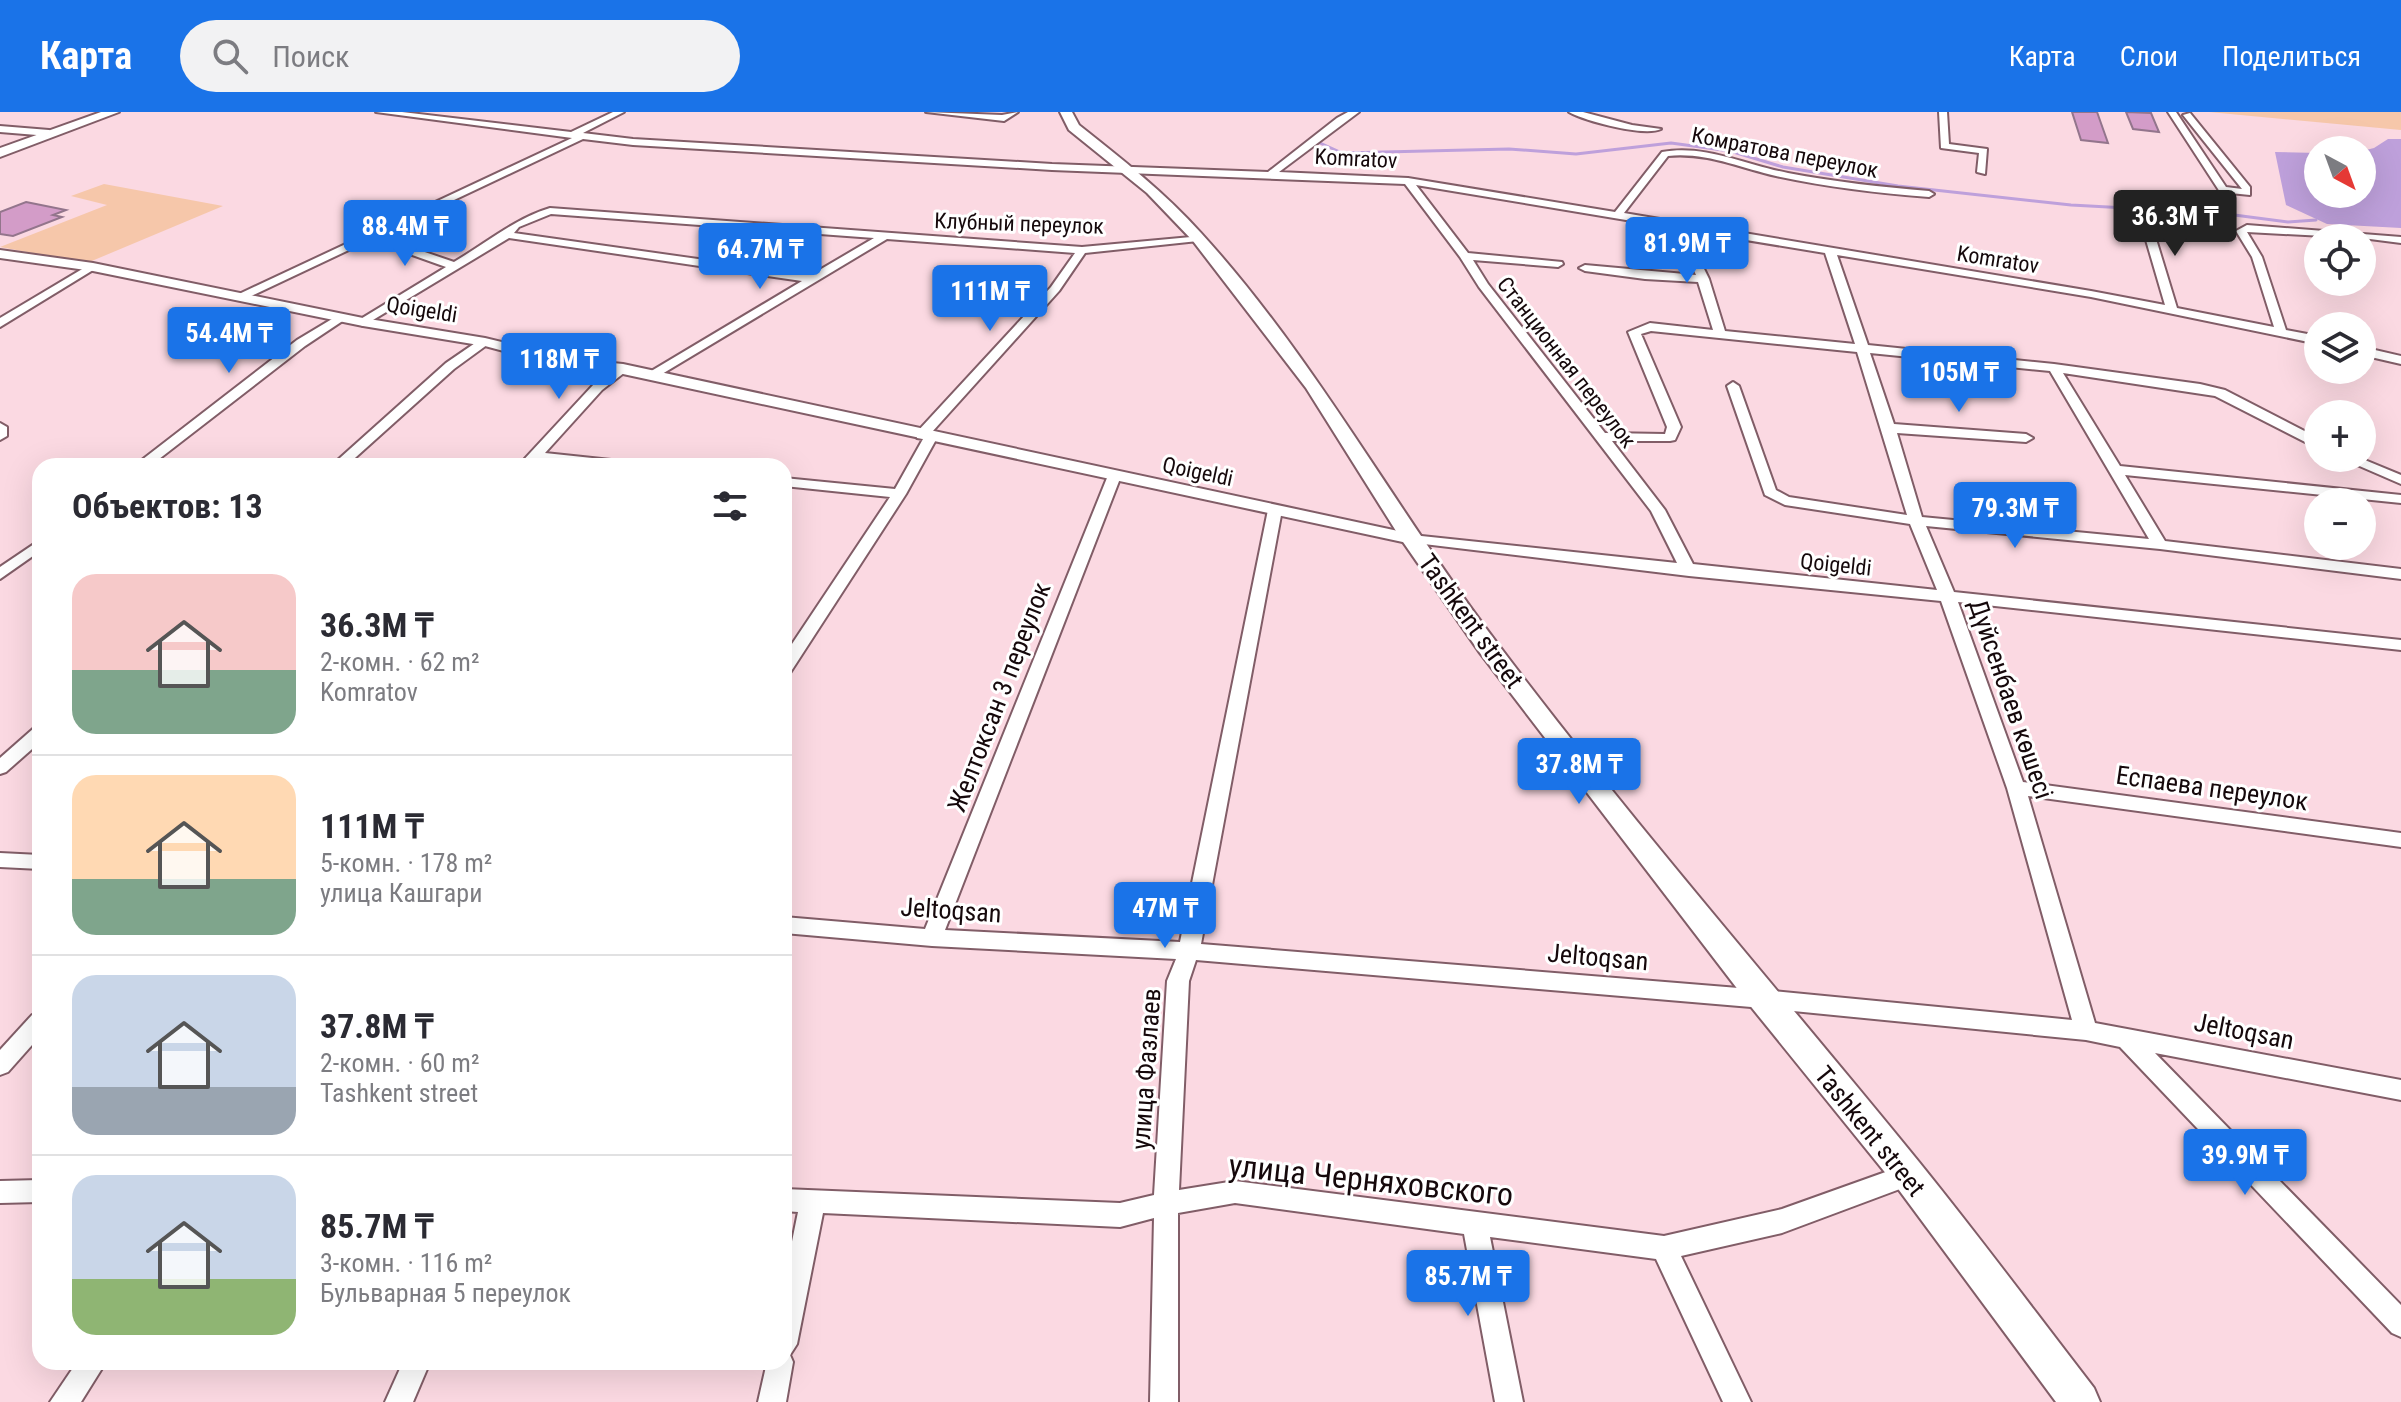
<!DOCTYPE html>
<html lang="ru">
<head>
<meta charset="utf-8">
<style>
  body { margin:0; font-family:"Roboto Condensed",sans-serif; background:#f2f2f3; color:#2b2b33; height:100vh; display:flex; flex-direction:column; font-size:30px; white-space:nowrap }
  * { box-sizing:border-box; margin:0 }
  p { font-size:26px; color:#7c7c81 }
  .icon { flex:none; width:44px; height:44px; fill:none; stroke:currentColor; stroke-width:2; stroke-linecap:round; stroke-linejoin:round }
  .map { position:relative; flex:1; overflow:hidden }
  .drawer { position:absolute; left:32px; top:346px; width:760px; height:912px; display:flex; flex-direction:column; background:#fff; border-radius:24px; box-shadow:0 8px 32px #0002 }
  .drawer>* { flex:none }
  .needle { width:52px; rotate:139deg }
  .fabs { position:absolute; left:2304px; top:24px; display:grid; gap:16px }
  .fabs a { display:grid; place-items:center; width:72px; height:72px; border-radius:50%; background:#fff; box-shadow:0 8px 32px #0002; font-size:40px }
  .price { position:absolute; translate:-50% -68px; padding:0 18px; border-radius:8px; background:#1a73e8; color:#fff; font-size:26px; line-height:52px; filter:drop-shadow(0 2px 4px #0008) }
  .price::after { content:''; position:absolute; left:50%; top:48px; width:24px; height:18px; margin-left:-12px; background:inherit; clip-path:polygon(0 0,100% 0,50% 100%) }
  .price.selected { background:#222; color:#fff }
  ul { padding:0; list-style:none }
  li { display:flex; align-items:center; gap:24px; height:200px; padding:0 40px }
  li+li { border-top:2px solid #e1e1e2 }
  li span { display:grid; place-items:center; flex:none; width:224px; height:160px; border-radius:24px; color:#555 }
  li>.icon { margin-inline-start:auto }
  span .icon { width:96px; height:96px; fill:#fffc; stroke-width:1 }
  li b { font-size:34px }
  h2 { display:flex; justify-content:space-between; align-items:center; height:96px; padding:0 40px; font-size:34px }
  header { display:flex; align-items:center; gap:48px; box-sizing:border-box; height:112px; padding:0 40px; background:#1a73e8; color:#fff }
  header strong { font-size:38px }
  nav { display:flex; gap:44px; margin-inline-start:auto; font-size:28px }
  .search { width:560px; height:72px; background:#f2f2f3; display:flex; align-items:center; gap:20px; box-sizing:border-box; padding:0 28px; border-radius:44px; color:#7c7c81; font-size:30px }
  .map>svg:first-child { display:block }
  .green { fill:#f6c7aa }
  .water { fill:#bea0db }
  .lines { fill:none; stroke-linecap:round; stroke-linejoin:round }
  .stream { stroke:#bea0db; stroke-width:3 }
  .building { fill:#d39cc8; stroke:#93758c; stroke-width:2 }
  .minor-casing { stroke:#815d67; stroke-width:4 }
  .tertiary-casing { stroke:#815d67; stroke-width:4 }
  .secondary-casing { stroke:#815d67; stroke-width:4 }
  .minor { fill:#fff; fill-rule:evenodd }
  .tertiary { fill:#fff; fill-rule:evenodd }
  .secondary { fill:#fff; fill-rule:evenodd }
  .labels { text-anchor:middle; stroke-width:6; stroke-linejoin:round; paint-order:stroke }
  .far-street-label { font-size:22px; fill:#15080b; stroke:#fff }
  .street-label { font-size:26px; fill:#15080b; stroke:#fff }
  .near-street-label { font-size:32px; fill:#15080b; stroke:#fff }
</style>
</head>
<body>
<header>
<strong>Карта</strong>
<div class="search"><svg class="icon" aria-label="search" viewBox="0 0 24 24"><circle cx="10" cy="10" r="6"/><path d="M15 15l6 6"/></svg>Поиск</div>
<nav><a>Карта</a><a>Слои</a><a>Поделиться</a></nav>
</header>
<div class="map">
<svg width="2401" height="1290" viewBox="0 0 2401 1290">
  <rect width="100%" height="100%" fill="#fbd9e2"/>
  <g class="green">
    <path d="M 2209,0 L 2401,0 L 2401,18 Z"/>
    <path d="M 104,72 L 223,94 L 87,151 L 0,135 L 107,93 L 71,84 Z"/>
  </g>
  <path class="water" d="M 2388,27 L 2401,27 L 2401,116 L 2327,112 L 2286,93 L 2275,40 L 2318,41 L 2318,82 L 2362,82 L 2362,39 L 2374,36 Z"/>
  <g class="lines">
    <path class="stream" d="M 1320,31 L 1342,41 L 1509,37 L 1576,42 L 1671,31 L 1730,39 L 1783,55 L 1898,74 L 2071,93 L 2219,101 L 2288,110 L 2316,108"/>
  </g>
  <g class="building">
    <path d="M 2072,0 L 2097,0 L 2108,31 L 2081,28 Z"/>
    <path d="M 2126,0 L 2151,1 L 2159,20 L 2133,17 Z"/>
    <path d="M 26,90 L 66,98 L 53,103 L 62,105 L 13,124 L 0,122 L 0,100 Z"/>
  </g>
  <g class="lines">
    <defs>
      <g id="minor">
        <path d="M 376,0 L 402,0 L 571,20 L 613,0 L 624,0 L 583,21 L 633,27 L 1052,52 L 1268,60 L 1337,6 L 1348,0 L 1359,0 L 1279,60 L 1408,66 L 1615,100 L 1662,40 C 1705,32 1746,53 1788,61 C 1835,70 1882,75 1929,79 L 1934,82 L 1929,85 C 1878,81 1827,75 1776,64 C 1740,56 1706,40 1668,44 L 1624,101 L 2091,179 L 2165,193 L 2139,104 L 2144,101 L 2149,104 L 2177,196 L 2274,215 L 2252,145 L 2236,119 L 2247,113 L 2401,125 L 2401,131 L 2362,126 L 2247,120 L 2262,145 L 2286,218 L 2318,224 L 2318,232 L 2091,185 L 1837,143 L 1868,233 L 2054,252 L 2200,272 L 2225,278 L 2318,326 L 2318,335 L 2313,334 L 2215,284 L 2063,261 L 2120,354 L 2401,383 L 2401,391 L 2125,363 L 2165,429 L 2401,457 L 2401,467 L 2160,437 L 1926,414 L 1954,480 L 2401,528 L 2401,538 L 1958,490 L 2023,670 L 2401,721 L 2401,735 L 2028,684 L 2095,911 L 2401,968 L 2401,988 L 2155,941 L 2401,1193 L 2401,1225 L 2392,1221 L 2120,935 L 2086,928 L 1763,896 L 1196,848 L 1189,869 L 1179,1078 L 1235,1069 L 1664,1124 L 1782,1097 L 1908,1052 L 1916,1055 L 1920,1063 L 1916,1071 L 1782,1121 L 1681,1144 L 1751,1290 L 1723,1290 L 1656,1147 L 1490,1125 L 1523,1290 L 1495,1290 L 1464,1122 L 1235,1091 L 1178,1101 L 1178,1290 L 1150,1290 L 1154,1106 L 1120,1115 L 823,1101 L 797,1232 L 790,1243 L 793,1250 L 786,1290 L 758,1290 L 767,1250 L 784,1250 L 784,1169 L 798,1100 L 784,1099 L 784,1077 L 1120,1091 L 1154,1083 L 1167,869 L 1176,847 L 932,834 L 784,821 L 784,805 L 925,817 L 1109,361 L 1114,360 L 1121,364 L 945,818 L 1180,830 L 1268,398 L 1275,394 L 1282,398 L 1201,832 L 1763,878 L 2072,908 L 2007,676 L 1941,489 L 1689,464 L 1407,430 L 1405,427 L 1412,423 L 1677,451 L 1651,399 L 1479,175 L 1460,145 L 1405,72 L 1052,58 L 633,33 L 583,27 L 378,124 L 454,150 C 486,131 514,107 550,96 L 1082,135 L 1202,124 L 1202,128 L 1198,129 L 1085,141 L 1059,179 L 932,320 L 938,324 L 906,382 L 790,561 L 784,562 L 784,544 L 890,385 L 784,374 L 784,366 L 895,377 L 923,327 L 917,326 L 917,320 L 1051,175 L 1075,141 L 887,127 L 652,268 L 646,264 L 648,261 L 802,169 L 509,126 L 363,214 L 359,212 L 359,208 L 446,155 L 370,128 L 247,186 L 239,186 L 239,182 L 572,26 ZM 1416,73 L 1674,116 L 1696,163 L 1585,153 L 1579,156 L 1585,159 L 1645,167 L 1698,170 L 1713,218 L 1650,211 L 1628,220 L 1667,315 L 1665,322 L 1605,321 L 1488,172 L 1473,148 L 1558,155 L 1563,152 L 1562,150 L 1468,141 ZM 551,102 L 874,126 L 811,163 L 514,121 L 519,115 ZM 1685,118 L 1825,141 L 1855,232 L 1725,219 L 1709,167 ZM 1651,219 L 1857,240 L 1907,403 L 1789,385 L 1776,378 L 1739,274 L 1733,270 L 1727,274 L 1765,383 L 1785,393 L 1910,412 L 1937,478 L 1693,452 L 1665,398 L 1612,329 L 1670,329 L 1675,328 L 1681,315 L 1641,222 ZM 1870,241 L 2050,259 L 2149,427 L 1922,405 L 1897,321 L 2026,330 L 2033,326 L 2026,322 L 1894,312 Z"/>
        <path d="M 926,0 L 1002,3 L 1018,0 L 1004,9 Z"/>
        <path d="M 1569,0 L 1583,0 L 1632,13 L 1661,17 C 1644,25 1585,9 1569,0 Z"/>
        <path d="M 1939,0 L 1947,0 L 1949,32 L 1987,37 L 1985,62 L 1977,60 L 1979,41 L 1941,36 Z"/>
        <path d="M 2168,0 L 2176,0 L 2226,75 L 2242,77 L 2183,3 L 2190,1 L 2250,75 L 2250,83 L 2220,80 Z"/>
        <path d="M 89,153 L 98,155 L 0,215 L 0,206 Z"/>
        <path d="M 337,204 L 347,206 L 305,234 L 150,354 L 134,354 L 297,228 Z"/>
        <path d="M 481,227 L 491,230 L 454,257 L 346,354 L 331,354 L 446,251 Z"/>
        <path d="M 2362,235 L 2401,244 L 2401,252 L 2362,243 Z"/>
        <path d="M 619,254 L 629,257 L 602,278 L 545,341 L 630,350 L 637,354 L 590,354 L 538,348 L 533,354 L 518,354 L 594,272 Z"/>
        <path d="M 0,311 L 7,315 L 7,324 L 0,328 Z"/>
        <path d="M 2341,346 L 2360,346 L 2401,363 L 2401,372 Z"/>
        <path d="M 40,428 L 40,439 L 0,467 L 0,455 Z"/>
        <path d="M 40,614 L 40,630 L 6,660 L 0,662 L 0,646 L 34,616 Z"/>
        <path d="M 0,741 L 40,743 L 40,757 L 0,755 Z"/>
        <path d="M 40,900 L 40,924 L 8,960 L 0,963 L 0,938 L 32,903 Z"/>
        <path d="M 40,1068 L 40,1090 L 0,1091 L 0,1069 Z"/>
        <path d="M 77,1250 L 106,1250 L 81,1290 L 50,1290 Z"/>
        <path d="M 403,1250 L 430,1250 L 413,1290 L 385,1290 Z"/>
      </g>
      <g id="tertiary">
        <path d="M 0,14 L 49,18 L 55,21 L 49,24 L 0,20 Z"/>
        <path d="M 0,138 L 93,151 L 363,206 L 485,226 L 571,247 L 623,252 L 1412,422 L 1421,427 L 1412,432 L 623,262 L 571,257 L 485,234 L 363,214 L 93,159 L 0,146 Z"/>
      </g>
      <g id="secondary">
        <path d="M 101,0 L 119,0 L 0,45 L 0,36 Z"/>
        <path d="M 1060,0 L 1072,0 L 1079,13 C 1122,47 1164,80 1201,121 C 1315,246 1395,397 1497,531 C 1631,709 1778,877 1919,1050 C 1979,1124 2036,1201 2094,1276 L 2100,1290 L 2056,1290 L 1896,1074 L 1752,896 L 1480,541 L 1401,427 L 1306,276 L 1193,129 L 1147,81 L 1069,18 Z"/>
      </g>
    </defs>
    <use href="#minor" class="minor-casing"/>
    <use href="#tertiary" class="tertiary-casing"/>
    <use href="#secondary" class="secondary-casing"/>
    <use href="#minor" class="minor"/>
    <use href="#tertiary" class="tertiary"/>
    <use href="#secondary" class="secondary"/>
  </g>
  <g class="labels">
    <g class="far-street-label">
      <text transform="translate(1785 40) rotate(11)" y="8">Комратова переулок</text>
      <text transform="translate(1356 46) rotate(3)" y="8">Komratov</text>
      <text transform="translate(1019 111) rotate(2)" y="8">Клубный переулок</text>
      <text transform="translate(1998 147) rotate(9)" y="8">Komratov</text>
      <text transform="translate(422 197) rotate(9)" y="8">Qoigeldi</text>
      <text transform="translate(1567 250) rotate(52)" y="8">Станционная переулок</text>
      <text transform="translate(1198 359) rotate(12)" y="8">Qoigeldi</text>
      <text transform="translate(1836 452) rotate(6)" y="8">Qoigeldi</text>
    </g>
    <g class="street-label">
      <text transform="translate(1471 509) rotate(54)" y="9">Tashkent street</text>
      <text transform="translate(999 585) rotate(-69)" y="9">Желтоксан 3 переулок</text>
      <text transform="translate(2011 587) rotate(71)" y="9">Дүйсенбаев көшесі</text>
      <text transform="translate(2212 676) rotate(8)" y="9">Еспаева переулок</text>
      <text transform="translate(951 798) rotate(4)" y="9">Jeltoqsan</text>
      <text transform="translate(1598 845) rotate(5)" y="9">Jeltoqsan</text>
      <text transform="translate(2244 919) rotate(11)" y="9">Jeltoqsan</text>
      <text transform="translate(1146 957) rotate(-86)" y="9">улица Фазлаев</text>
      <text transform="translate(1870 1019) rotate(51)" y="9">Tashkent street</text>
    </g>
    <g class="near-street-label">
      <text transform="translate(1371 1068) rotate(6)" y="11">улица Черняховского</text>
    </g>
  </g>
</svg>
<div class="fabs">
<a><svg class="needle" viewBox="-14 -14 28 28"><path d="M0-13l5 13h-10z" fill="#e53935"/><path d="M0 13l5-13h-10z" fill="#7c7c81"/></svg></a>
<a><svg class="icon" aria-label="locate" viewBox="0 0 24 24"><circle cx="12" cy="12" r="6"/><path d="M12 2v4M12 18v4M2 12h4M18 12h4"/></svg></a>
<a><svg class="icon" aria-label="layers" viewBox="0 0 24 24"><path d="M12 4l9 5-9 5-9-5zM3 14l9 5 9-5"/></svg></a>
<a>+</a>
<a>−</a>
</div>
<b class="price selected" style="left:2175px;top:146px">36.3M ₸</b>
<b class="price" style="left:405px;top:156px">88.4M ₸</b>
<b class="price" style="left:1687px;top:173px">81.9M ₸</b>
<b class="price" style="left:760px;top:179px">64.7M ₸</b>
<b class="price" style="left:990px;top:221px">111M ₸</b>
<b class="price" style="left:229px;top:263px">54.4M ₸</b>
<b class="price" style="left:559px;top:289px">118M ₸</b>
<b class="price" style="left:1959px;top:302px">105M ₸</b>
<b class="price" style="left:2015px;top:438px">79.3M ₸</b>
<b class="price" style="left:1579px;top:694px">37.8M ₸</b>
<b class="price" style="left:1165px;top:838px">47M ₸</b>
<b class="price" style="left:2245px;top:1085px">39.9M ₸</b>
<b class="price" style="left:1468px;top:1206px">85.7M ₸</b>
<section class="drawer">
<h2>Объектов: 13<svg class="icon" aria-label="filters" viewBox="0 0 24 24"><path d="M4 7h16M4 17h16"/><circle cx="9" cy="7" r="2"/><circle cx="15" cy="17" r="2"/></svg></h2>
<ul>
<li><span style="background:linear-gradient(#f6c9c9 60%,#7fa58c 0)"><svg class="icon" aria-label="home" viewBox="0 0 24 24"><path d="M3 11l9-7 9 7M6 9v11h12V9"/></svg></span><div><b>36.3M ₸</b><p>2-комн. · 62 m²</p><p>Komratov</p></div></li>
<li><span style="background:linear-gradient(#ffd9b3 65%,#7fa58c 0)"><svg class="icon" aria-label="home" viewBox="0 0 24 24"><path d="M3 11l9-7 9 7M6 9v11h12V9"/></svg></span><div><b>111M ₸</b><p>5-комн. · 178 m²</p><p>улица Кашгари</p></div></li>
<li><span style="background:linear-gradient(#c9d6e8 70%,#9aa5b1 0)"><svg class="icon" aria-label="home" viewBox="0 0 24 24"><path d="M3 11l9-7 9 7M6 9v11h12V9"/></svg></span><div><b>37.8M ₸</b><p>2-комн. · 60 m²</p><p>Tashkent street</p></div></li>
<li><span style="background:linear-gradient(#c9d6e8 65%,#8fb573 0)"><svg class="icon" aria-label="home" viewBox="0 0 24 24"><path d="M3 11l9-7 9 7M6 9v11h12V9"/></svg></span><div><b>85.7M ₸</b><p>3-комн. · 116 m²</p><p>Бульварная 5 переулок</p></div></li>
</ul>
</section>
</div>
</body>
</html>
